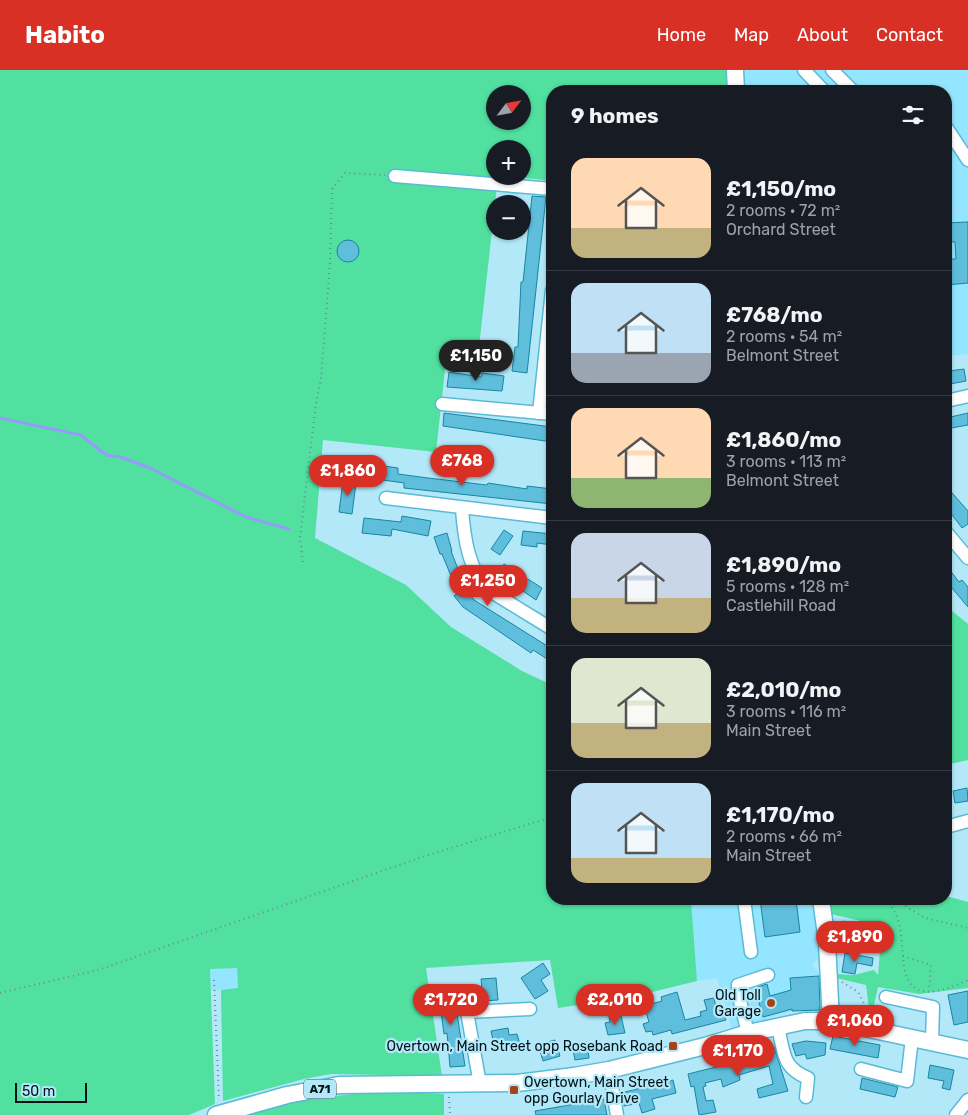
<!DOCTYPE html>
<html lang="en">
<head>
<meta charset="utf-8">
<style>
  body { margin:0; font-family:Rubik,sans-serif; background:#20242c; color:#f1f3f6; height:100vh; display:flex; flex-direction:column; font-size:19px; white-space:nowrap }
  * { box-sizing:border-box; margin:0 }
  p { font-size:16px; color:#9ea1a6 }
  .icon { flex:none; width:28px; height:28px; fill:none; stroke:currentColor; stroke-width:2; stroke-linecap:round; stroke-linejoin:round }
  .map { position:relative; flex:1; overflow:hidden }
  .panel { position:absolute; left:546px; top:15px; width:406px; height:820px; display:flex; flex-direction:column; background:#171b24; border-radius:20px; box-shadow:0 1px 4px #0004 }
  .panel>* { flex:none }
  .needle { width:32px; rotate:58deg }
  .fabs { position:absolute; left:486px; top:15px; display:grid; gap:10px }
  .fabs a { display:grid; place-items:center; width:45px; height:45px; border-radius:50%; background:#171b24; box-shadow:0 1px 4px #0004; font-size:25px }
  .scale { position:absolute; left:15px; bottom:12px; width:72px; box-sizing:border-box; padding-left:5px; border:2px solid #011218; border-top:0; font-size:14px; line-height:18px; white-space:nowrap; color:#011218; -webkit-text-stroke:4px #b3e8f9; paint-order:stroke }
  .price { position:absolute; translate:-50% -42px; padding:0 11px; border-radius:18px; background:#d93025; color:#fff; font-size:16px; line-height:32px; filter:drop-shadow(0 1px 2px #0008) }
  .price::after { content:''; position:absolute; left:50%; top:30px; width:15px; height:11px; margin-left:-8px; background:inherit; clip-path:polygon(0 0,100% 0,50% 100%) }
  .price.selected { background:#222; color:#fff }
  ul { padding:0; list-style:none }
  li { display:flex; align-items:center; gap:15px; height:125px; padding:0 25px }
  li+li { border-top:1px solid #363941 }
  li span { display:grid; place-items:center; flex:none; width:140px; height:100px; border-radius:15px; color:#555 }
  li>.icon { margin-inline-start:auto }
  span .icon { width:60px; height:60px; fill:#fffc; stroke-width:1 }
  li b { font-size:21px }
  h2 { display:flex; justify-content:space-between; align-items:center; height:60px; padding:0 25px; font-size:21px }
  header { display:flex; align-items:center; gap:30px; box-sizing:border-box; height:70px; padding:0 25px; background:#d93025; color:#fff }
  header strong { font-size:24px }
  nav { display:flex; gap:28px; margin-inline-start:auto; font-size:18px }
  .map>svg:first-child { display:block }
  .built { fill:#94e5ff }
  .green { fill:#51e09f; fill-rule:evenodd }
  .lines { fill:none; stroke-linecap:round; stroke-linejoin:round }
  .stream { stroke:#969bf9; stroke-width:3 }
  .building { fill:#5fbedb; stroke:#1985a0 }
  .minor-casing { stroke:#5abad6; stroke-width:15 }
  .major-casing { stroke:#5abad6; stroke-width:19 }
  .path { stroke:#668c98; stroke-width:2; stroke-dasharray:1 4; stroke-linecap:butt }
  .minor { stroke:#fff; stroke-width:12 }
  .major { stroke:#fff; stroke-width:16 }
  .poi-dot { fill:#a8421a; stroke:#b3e8f9; stroke-width:2 }
  .labels { text-anchor:middle; stroke-width:4.5; stroke-linejoin:round; paint-order:stroke }
  .shield { fill:#b3e8f9; stroke:#36525c; stroke-width:1 }
  .shield-label { font-size:12px; font-weight:bold; fill:#011218 }
  .poi-label { font-size:14px; fill:#011218; stroke:#b3e8f9; text-anchor:end }
</style>
</head>
<body>
<header>
<strong>Habito</strong>
<nav><a>Home</a><a>Map</a><a>About</a><a>Contact</a></nav>
</header>
<div class="map">
<svg width="968" height="1045" viewBox="0 0 968 1045">
  <rect width="100%" height="100%" fill="#b3e8f9"/>
  <g class="built">
    <path d="M 742,0 L 968,0 L 968,284 L 946,286 L 946,21 L 743,21 Z"/>
    <path d="M 691,829 L 812,829 L 819,889 L 812,894 L 821,906 L 823,940 L 792,941 L 732,959 L 717,908 L 697,911 Z"/>
    <path d="M 237,897 L 238,919 L 211,920 L 210,899 Z"/>
  </g>
  <g class="green">
    <path d="M 0,0 L 729,0 L 729,21 L 552,21 L 552,111 L 507,106 L 522,106 L 522,79 L 495,79 L 497,116 L 479,277 L 448,272 L 436,382 L 323,370 L 315,468 L 406,515 L 451,557 L 522,601 L 552,615 L 552,829 L 691,829 L 697,911 L 636,926 L 558,938 L 550,890 L 426,898 L 442,1006 L 331,1004 L 304,1009 L 223,1031 L 221,920 L 238,918 L 237,898 L 210,899 L 215,1034 L 189,1045 L 0,1045 ZM 495,24 L 522,24 L 522,51 L 495,51 Z"/>
    <path d="M 946,536 L 968,554 L 968,690 L 946,695 Z"/>
    <path d="M 946,826 L 968,832 L 968,918 L 919,924 L 878,917 L 873,939 L 869,939 L 866,915 L 836,908 L 835,904 L 854,905 L 874,900 L 878,905 L 882,856 L 831,844 L 828,829 L 946,829 Z"/>
    <path d="M 383,1021 L 444,1024 L 444,1045 L 243,1045 L 297,1030 Z"/>
  </g>
  <g class="lines">
    <path class="stream" d="M 0,348 L 81,365 L 106,385 L 121,387 L 150,398 L 246,447 L 289,459"/>
  </g>
  <g class="building">
    <path d="M 532,126 L 546,127 L 527,303 L 512,301 L 515,277 L 518,277 L 521,212 L 523,212 Z"/>
    <path d="M 968,152 L 968,213 L 946,215 L 946,189 L 956,189 L 955,172 L 946,172 L 946,153 Z"/>
    <circle cx="348" cy="181" r="11"/>
    <path d="M 964,299 L 966,311 L 950,314 L 949,301 Z"/>
    <path d="M 449,302 L 481,307 L 482,303 L 504,306 L 502,321 L 447,317 Z"/>
    <path d="M 444,343 L 552,357 L 552,372 L 443,356 Z"/>
    <path d="M 968,343 L 968,355 L 946,359 L 946,348 Z"/>
    <path d="M 370,394 L 398,398 L 398,404 L 428,408 L 487,415 L 488,413 L 527,419 L 527,416 L 552,419 L 552,434 L 404,418 L 404,413 L 369,408 Z"/>
    <path d="M 343,411 L 356,413 L 352,444 L 339,442 Z"/>
    <path d="M 946,416 L 968,441 L 968,454 L 962,458 L 946,437 Z"/>
    <path d="M 402,446 L 431,451 L 428,466 L 392,459 L 391,466 L 362,463 L 364,448 L 401,452 Z"/>
    <path d="M 504,460 L 513,466 L 500,485 L 491,479 Z"/>
    <path d="M 523,461 L 552,464 L 552,475 L 537,473 L 537,477 L 521,475 Z"/>
    <path d="M 447,463 L 452,481 L 451,481 L 463,512 L 461,513 L 474,530 L 552,579 L 552,592 L 533,580 L 531,583 L 463,537 L 454,526 L 458,523 L 442,484 L 440,484 L 434,467 Z"/>
    <path d="M 504,494 L 542,518 L 536,530 L 498,504 Z"/>
    <path d="M 946,495 L 959,512 L 962,510 L 968,517 L 968,537 L 946,511 Z"/>
    <path d="M 967,718 L 968,731 L 955,733 L 953,721 Z"/>
    <path d="M 760,829 L 796,829 L 800,862 L 765,867 Z"/>
    <path d="M 843,851 L 856,854 L 853,871 L 840,868 Z"/>
    <path d="M 845,883 L 873,888 L 872,896 L 857,893 L 855,904 L 842,902 Z"/>
    <path d="M 543,893 L 550,904 L 541,910 L 548,921 L 535,929 L 521,908 Z"/>
    <path d="M 819,906 L 820,940 L 792,941 L 792,939 L 763,947 L 755,918 L 767,914 L 770,926 L 791,920 L 790,908 Z"/>
    <path d="M 496,908 L 498,930 L 483,931 L 481,909 Z"/>
    <path d="M 453,917 L 465,996 L 450,997 L 447,963 L 444,964 L 438,919 Z"/>
    <path d="M 968,921 L 968,952 L 954,955 L 948,925 Z"/>
    <path d="M 677,922 L 685,950 L 701,946 L 700,942 L 707,940 L 704,930 L 714,928 L 716,937 L 721,936 L 726,950 L 672,964 L 671,960 L 653,965 L 652,961 L 646,962 L 643,954 L 649,952 L 644,936 L 662,931 L 661,927 Z"/>
    <path d="M 616,944 L 617,947 L 621,946 L 625,963 L 608,965 L 605,953 L 610,952 L 609,946 Z"/>
    <path d="M 508,958 L 509,965 L 517,964 L 520,974 L 495,980 L 491,961 Z"/>
    <path d="M 833,966 L 880,975 L 878,988 L 830,979 Z"/>
    <path d="M 555,970 L 560,986 L 543,991 L 540,981 L 545,980 L 544,973 Z"/>
    <path d="M 806,971 L 826,973 L 825,985 L 807,989 L 805,984 L 796,986 L 792,974 Z"/>
    <path d="M 587,972 L 589,988 L 575,990 L 572,975 Z"/>
    <path d="M 774,977 L 788,1021 L 759,1028 L 757,1019 L 773,1014 L 769,996 L 739,1005 L 740,1010 L 723,1017 L 721,1009 L 705,1013 L 706,1016 L 703,1017 L 706,1031 L 713,1030 L 716,1042 L 699,1045 L 694,1016 L 691,1017 L 688,1004 L 732,993 L 731,990 L 747,986 L 747,989 L 764,984 L 763,980 Z"/>
    <path d="M 930,995 L 954,1000 L 950,1020 L 942,1018 L 944,1011 L 928,1008 Z"/>
    <path d="M 862,1008 L 898,1017 L 895,1027 L 860,1019 Z"/>
    <path d="M 673,1010 L 676,1023 L 652,1029 L 655,1039 L 642,1043 L 639,1033 L 624,1036 L 621,1023 Z"/>
    <path d="M 604,1029 L 607,1045 L 536,1045 L 535,1041 Z"/>
  </g>
  <g class="lines">
    <defs>
      <g id="minor">
        <path d="M 804,0 L 824,21"/>
        <path d="M 832,0 L 853,21"/>
        <path d="M 946,57 L 968,90"/>
        <path d="M 395,106 L 552,119"/>
        <path d="M 946,331 L 968,326"/>
        <path d="M 442,334 L 552,344"/>
        <path d="M 539,343 L 552,220"/>
        <path d="M 386,428 L 552,448"/>
        <path d="M 462,439 C 464,466 468,501 490,521 L 552,559"/>
        <path d="M 946,462 L 968,488"/>
        <path d="M 946,757 L 968,751"/>
        <path d="M 744,829 L 751,882"/>
        <path d="M 886,927 L 933,937 L 932,972"/>
        <path d="M 778,957 C 784,982 782,998 808,1008 L 806,1027"/>
        <path d="M 748,963 L 738,923 L 738,915 L 768,905"/>
        <path d="M 861,999 L 907,1011 L 912,968"/>
        <path d="M 609,1000 L 617,1045"/>
        <path d="M 480,1014 L 467,942 L 530,939"/>
        <path d="M 956,1045 L 968,1030"/>
      </g>
      <g id="major">
        <path d="M 735,0 L 736,21"/>
        <path d="M 821,829 L 827,872 L 831,951"/>
        <path d="M 216,1045 L 287,1025 L 339,1015 L 517,1013 L 574,1006 L 609,1000 L 705,976 L 748,963 L 805,951 L 831,951 L 968,980"/>
      </g>
    </defs>
    <use href="#minor" class="minor-casing"/>
    <use href="#major" class="major-casing"/>
    <g class="path">
      <path d="M 303,492 L 300,467 L 316,333 L 321,309 L 330,193 L 332,119 L 345,103 L 385,105"/>
      <path d="M 879,829 C 928,844 866,958 968,910"/>
      <path d="M 886,831 L 902,834 L 925,848 L 968,858"/>
      <path d="M 903,886 L 931,895 L 929,920"/>
      <path d="M 214,910 L 219,1030"/>
      <path d="M 842,912 L 858,922 L 870,945"/>
      <path d="M 0,923 L 98,900 L 422,787 L 552,747"/>
      <path d="M 449,1027 L 450,1045"/>
    </g>
    <use href="#minor" class="minor"/>
    <use href="#major" class="major"/>
  </g>
  <g class="poi-dot">
    <circle cx="771" cy="933" r="5"/>
    <rect x="668" y="971" width="10" height="10" rx="2.5"/>
    <rect x="509" y="1015" width="10" height="10" rx="2.5"/>
  </g>
  <g class="labels">
    <rect class="shield" x="304" y="1009.5" width="32" height="19" rx="4"/>
    <g class="shield-label">
      <text x="320" y="1023">A71</text>
    </g>
    <g class="poi-label">
      <text x="761" y="930">Old Toll<tspan x="761" dy="16">Garage</tspan></text>
      <text x="663" y="981">Overtown, Main Street opp Rosebank Road</text>
      <text x="524" y="1017" text-anchor="start">Overtown, Main Street<tspan x="524" dy="16">opp Gourlay Drive</tspan></text>
    </g>
  </g>
</svg>
<div class="fabs">
<a><svg class="needle" viewBox="-14 -14 28 28"><path d="M0-13l5 13h-10z" fill="#e53935"/><path d="M0 13l5-13h-10z" fill="#9ea1a6"/></svg></a>
<a>+</a>
<a>−</a>
</div>
<div class="scale">50 m</div>
<b class="price selected" style="left:476px;top:312px">£1,150</b>
<b class="price" style="left:462px;top:417px">£768</b>
<b class="price" style="left:348px;top:427px">£1,860</b>
<b class="price" style="left:488px;top:537px">£1,250</b>
<b class="price" style="left:855px;top:893px">£1,890</b>
<b class="price" style="left:451px;top:956px">£1,720</b>
<b class="price" style="left:615px;top:956px">£2,010</b>
<b class="price" style="left:855px;top:977px">£1,060</b>
<b class="price" style="left:738px;top:1007px">£1,170</b>
<section class="panel">
<h2>9 homes<svg class="icon" aria-label="filters" viewBox="0 0 24 24"><path d="M4 7h16M4 17h16"/><circle cx="9" cy="7" r="2"/><circle cx="15" cy="17" r="2"/></svg></h2>
<ul>
<li><span style="background:linear-gradient(#ffd9b3 70%,#c2b280 0)"><svg class="icon" aria-label="home" viewBox="0 0 24 24"><path d="M3 11l9-7 9 7M6 9v11h12V9"/></svg></span><div><b>£1,150/mo</b><p>2 rooms · 72 m²</p><p>Orchard Street</p></div></li>
<li><span style="background:linear-gradient(#bfe0f5 70%,#9aa5b1 0)"><svg class="icon" aria-label="home" viewBox="0 0 24 24"><path d="M3 11l9-7 9 7M6 9v11h12V9"/></svg></span><div><b>£768/mo</b><p>2 rooms · 54 m²</p><p>Belmont Street</p></div></li>
<li><span style="background:linear-gradient(#ffd9b3 70%,#8fb573 0)"><svg class="icon" aria-label="home" viewBox="0 0 24 24"><path d="M3 11l9-7 9 7M6 9v11h12V9"/></svg></span><div><b>£1,860/mo</b><p>3 rooms · 113 m²</p><p>Belmont Street</p></div></li>
<li><span style="background:linear-gradient(#c9d6e8 65%,#c2b280 0)"><svg class="icon" aria-label="home" viewBox="0 0 24 24"><path d="M3 11l9-7 9 7M6 9v11h12V9"/></svg></span><div><b>£1,890/mo</b><p>5 rooms · 128 m²</p><p>Castlehill Road</p></div></li>
<li><span style="background:linear-gradient(#dfe7d0 65%,#c2b280 0)"><svg class="icon" aria-label="home" viewBox="0 0 24 24"><path d="M3 11l9-7 9 7M6 9v11h12V9"/></svg></span><div><b>£2,010/mo</b><p>3 rooms · 116 m²</p><p>Main Street</p></div></li>
<li><span style="background:linear-gradient(#bfe0f5 75%,#c2b280 0)"><svg class="icon" aria-label="home" viewBox="0 0 24 24"><path d="M3 11l9-7 9 7M6 9v11h12V9"/></svg></span><div><b>£1,170/mo</b><p>2 rooms · 66 m²</p><p>Main Street</p></div></li>
</ul>
</section>
</div>
</body>
</html>
